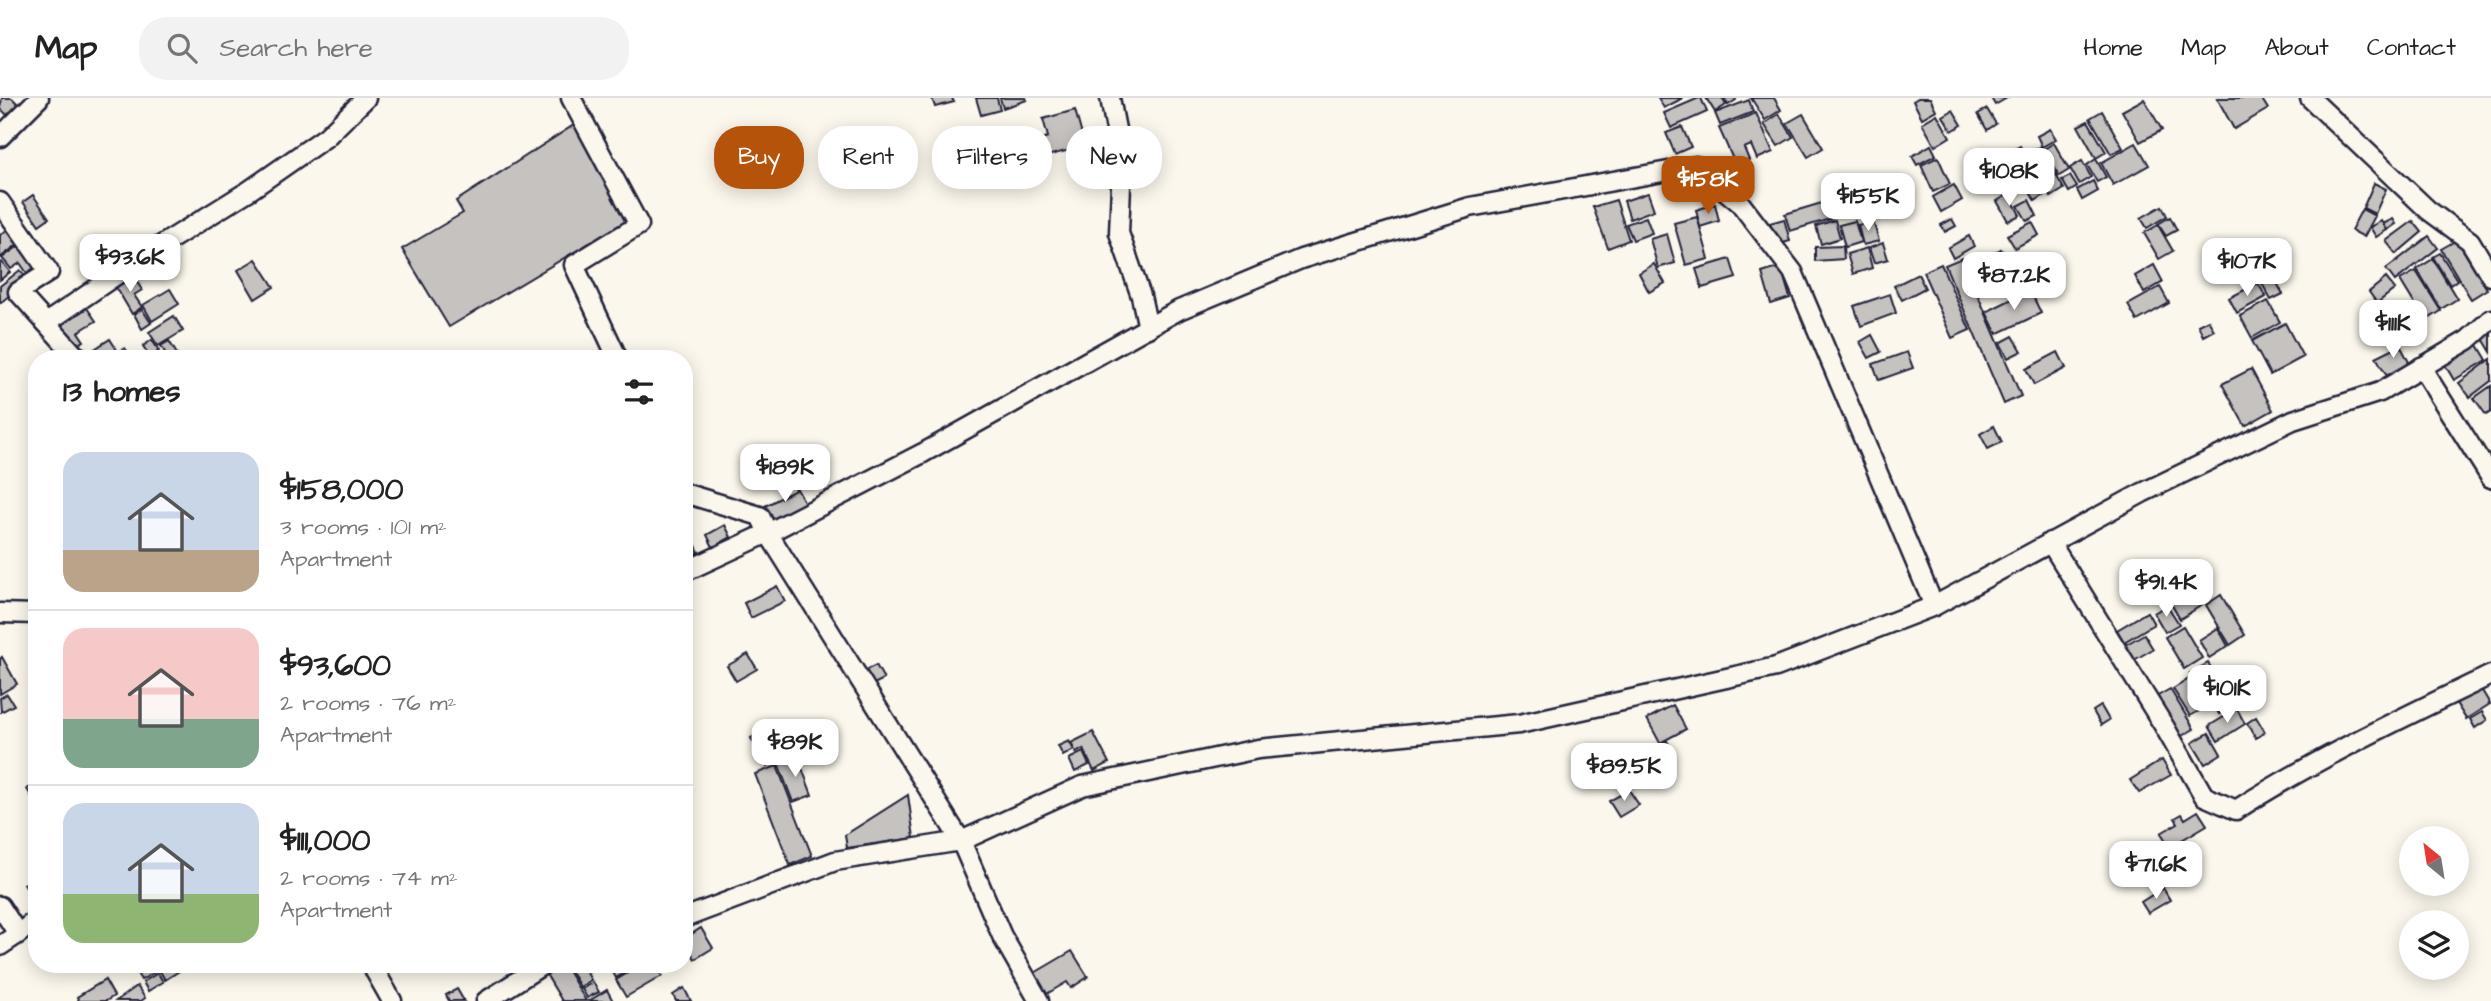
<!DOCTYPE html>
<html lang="en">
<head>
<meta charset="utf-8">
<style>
  body { margin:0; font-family:"Architects Daughter",sans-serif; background:#f2f2f2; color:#222; height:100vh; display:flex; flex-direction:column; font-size:26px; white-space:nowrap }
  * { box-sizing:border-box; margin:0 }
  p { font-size:23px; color:#767676 }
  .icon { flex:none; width:38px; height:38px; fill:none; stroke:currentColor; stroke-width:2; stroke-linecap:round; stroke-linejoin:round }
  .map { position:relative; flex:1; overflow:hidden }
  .details { position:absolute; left:28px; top:252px; width:665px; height:623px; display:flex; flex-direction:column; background:#fff; border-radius:28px; box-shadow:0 4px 18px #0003 }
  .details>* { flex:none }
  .hud { position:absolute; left:714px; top:28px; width:665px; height:63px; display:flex; gap:14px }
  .needle { width:46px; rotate:330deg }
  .tools { position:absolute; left:2399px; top:728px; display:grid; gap:14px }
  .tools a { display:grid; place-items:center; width:70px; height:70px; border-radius:50%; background:#fff; box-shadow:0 4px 18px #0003; font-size:35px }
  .price { position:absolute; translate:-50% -60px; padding:0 16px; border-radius:14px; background:#fff; color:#222; font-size:23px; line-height:46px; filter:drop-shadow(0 2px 4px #0008) }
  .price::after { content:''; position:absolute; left:50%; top:42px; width:21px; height:16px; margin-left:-10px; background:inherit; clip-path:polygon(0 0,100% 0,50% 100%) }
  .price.on { background:#b45309; color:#fff }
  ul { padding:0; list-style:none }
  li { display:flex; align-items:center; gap:21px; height:175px; padding:0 35px }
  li+li { border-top:2px solid #e0e0e0 }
  li span { display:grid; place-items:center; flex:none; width:196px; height:140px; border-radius:21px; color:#555 }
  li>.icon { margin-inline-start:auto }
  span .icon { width:84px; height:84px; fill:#fffc; stroke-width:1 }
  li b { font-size:30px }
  h2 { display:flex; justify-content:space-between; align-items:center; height:84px; padding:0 35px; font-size:30px }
  .pill { padding:0 24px; border-radius:28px; background:#fff; box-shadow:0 4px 18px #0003; font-size:24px; line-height:63px }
  .pill.on { background:#b45309; color:#fff }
  header { display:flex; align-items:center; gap:42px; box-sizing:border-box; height:98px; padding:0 35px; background:#fff; border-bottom:2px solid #e0e0e0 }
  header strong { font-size:33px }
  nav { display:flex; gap:38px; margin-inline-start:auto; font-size:24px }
  .search { width:490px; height:63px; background:#f2f2f2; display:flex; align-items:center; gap:18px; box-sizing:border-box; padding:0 24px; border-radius:28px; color:#767676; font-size:26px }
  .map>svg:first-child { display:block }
  .building { fill:#c6c2c0; stroke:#22223b; stroke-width:2 }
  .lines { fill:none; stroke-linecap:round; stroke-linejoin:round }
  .minor-casing { stroke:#22223b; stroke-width:23 }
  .minor { stroke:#fbf7ec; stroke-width:18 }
</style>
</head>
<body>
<header>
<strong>Map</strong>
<div class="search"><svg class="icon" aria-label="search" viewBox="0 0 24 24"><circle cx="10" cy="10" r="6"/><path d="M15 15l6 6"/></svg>Search here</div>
<nav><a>Home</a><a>Map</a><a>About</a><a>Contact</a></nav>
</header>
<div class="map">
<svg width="2491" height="903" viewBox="0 0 2491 903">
  <rect width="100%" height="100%" fill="#fbf7ec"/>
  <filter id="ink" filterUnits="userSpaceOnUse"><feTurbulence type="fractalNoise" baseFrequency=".0143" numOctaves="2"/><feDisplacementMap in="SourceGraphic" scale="14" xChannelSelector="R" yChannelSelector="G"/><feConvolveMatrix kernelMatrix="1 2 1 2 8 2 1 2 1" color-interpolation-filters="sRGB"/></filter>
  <g filter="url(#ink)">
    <g class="building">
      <path d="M 2,0 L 12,0 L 24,12 L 13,23 L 0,10 Z"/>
      <path d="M 932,0 L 952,0 L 954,4 L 935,9 Z"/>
      <path d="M 976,0 L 997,0 L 1000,12 L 981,17 Z"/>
      <path d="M 1000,0 L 1026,0 L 1027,2 L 1003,10 Z"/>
      <path d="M 1658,0 L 1683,0 L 1664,10 Z"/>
      <path d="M 1699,0 L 1701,0 L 1707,14 L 1671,30 L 1664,15 Z"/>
      <path d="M 1706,0 L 1722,0 L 1726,7 L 1715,14 Z"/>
      <path d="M 1724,0 L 1735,0 L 1736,2 L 1728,7 Z"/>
      <path d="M 1751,0 L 1774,0 L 1781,12 L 1765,22 Z"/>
      <path d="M 1918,0 L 1930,0 L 1936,12 L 1922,20 L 1913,3 Z"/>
      <path d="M 1991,0 L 2007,0 L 1995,7 Z"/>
      <path d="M 2217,0 L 2261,0 L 2268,11 L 2234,31 Z"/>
      <path d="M 2144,1 L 2162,32 L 2140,44 L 2122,13 Z"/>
      <path d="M 1749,2 L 1753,14 L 1720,27 L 1715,15 Z"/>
      <path d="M 1987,11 L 1996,26 L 1987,32 L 1978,16 Z"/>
      <path d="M 1075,12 L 1085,48 L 1005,69 L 1001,53 L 1048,39 L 1043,21 Z"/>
      <path d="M 1953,12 L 1962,27 L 1952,33 L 1943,18 Z"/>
      <path d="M 2102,13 L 2123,50 L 2111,56 L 2090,20 Z"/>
      <path d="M 1756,15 L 1773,54 L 1757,61 L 1751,47 L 1744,50 L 1749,62 L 1736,68 L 1719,30 Z"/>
      <path d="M 1779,16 L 1793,39 L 1778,48 L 1764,26 Z"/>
      <path d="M 1803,16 L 1823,50 L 1808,59 L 1787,25 Z"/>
      <path d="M 1937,16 L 1950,39 L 1935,48 L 1922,25 Z"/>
      <path d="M 2088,23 L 2106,54 L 2096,60 L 2078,28 Z"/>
      <path d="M 577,25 L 631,120 L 449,229 L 402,151 L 463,115 L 456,103 Z"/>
      <path d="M 1682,29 L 1691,49 L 1675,56 L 1666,35 Z"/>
      <path d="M 2050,31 L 2056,41 L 2042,49 L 2037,38 Z"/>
      <path d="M 2054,45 L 2069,72 L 2059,78 L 2044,51 Z"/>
      <path d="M 2136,45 L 2149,67 L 2113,87 L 2101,65 Z"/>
      <path d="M 1931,47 L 1936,57 L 1917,67 L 1912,58 Z"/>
      <path d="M 2020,48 L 2036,77 L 2021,86 L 2004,57 Z"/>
      <path d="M 2040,49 L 2064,91 L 2051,99 L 2026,56 Z"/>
      <path d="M 1938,59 L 1950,86 L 1933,94 L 1921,67 Z"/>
      <path d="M 2096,61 L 2106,79 L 2097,84 L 2087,67 Z"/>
      <path d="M 2082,63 L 2091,79 L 2079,86 L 2070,70 Z"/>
      <path d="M 2070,78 L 2077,89 L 2069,94 L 2062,82 Z"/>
      <path d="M 2093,83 L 2098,93 L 2082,102 L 2077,92 Z"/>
      <path d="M 2374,85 L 2386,91 L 2375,116 L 2363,110 Z"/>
      <path d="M 1954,87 L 1962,102 L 1941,114 L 1933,99 Z"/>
      <path d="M 2041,87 L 2046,96 L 2035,103 L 2030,94 Z"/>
      <path d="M 1648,95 L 1654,112 L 1630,121 L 1624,103 Z"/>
      <path d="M 2009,96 L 2020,117 L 2008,123 L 1997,103 Z"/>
      <path d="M 33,97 L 49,120 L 39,127 L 23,104 Z"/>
      <path d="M 1616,102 L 1629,142 L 1608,150 L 1593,109 Z"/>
      <path d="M 2029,102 L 2037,118 L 2027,123 L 2018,108 Z"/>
      <path d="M 1825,104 L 1830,121 L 1790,133 L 1785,116 Z"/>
      <path d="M 1715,106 L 1719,123 L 1700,129 L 1696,112 Z"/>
      <path d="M 2162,108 L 2167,118 L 2147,130 L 2141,120 Z"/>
      <path d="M 2362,111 L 2375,118 L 2364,139 L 2351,132 Z"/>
      <path d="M 1646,119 L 1652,135 L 1633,142 L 1626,126 Z"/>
      <path d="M 1697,119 L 1709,161 L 1686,167 L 1674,125 Z"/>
      <path d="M 2170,119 L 2177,132 L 2166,138 L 2158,126 Z"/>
      <path d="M 1784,121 L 1790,143 L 1776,147 L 1770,125 Z"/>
      <path d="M 1952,121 L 1956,128 L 1945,134 L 1941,127 Z"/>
      <path d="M 2393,121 L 2396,126 L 2387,132 L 2383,126 Z"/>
      <path d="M 1835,122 L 1840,140 L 1821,146 L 1816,128 Z"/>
      <path d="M 1855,123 L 1861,144 L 1845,149 L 1839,127 Z"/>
      <path d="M 1873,123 L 1879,143 L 1863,147 L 1858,127 Z"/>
      <path d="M 2381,123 L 2387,132 L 2376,139 L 2370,129 Z"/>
      <path d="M 2413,123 L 2422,134 L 2396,156 L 2386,143 Z"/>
      <path d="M 2032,124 L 2039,137 L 2015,150 L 2007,137 Z"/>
      <path d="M 2158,127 L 2173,153 L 2159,161 L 2144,135 Z"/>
      <path d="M 11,129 L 22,143 L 0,160 L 0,137 Z"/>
      <path d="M 1667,136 L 1675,165 L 1658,170 L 1650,141 Z"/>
      <path d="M 1969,138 L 1974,148 L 1953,160 L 1948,150 Z"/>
      <path d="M 2429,138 L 2438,150 L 2395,183 L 2386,171 Z"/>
      <path d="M 2457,142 L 2487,191 L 2471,201 L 2441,151 Z"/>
      <path d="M 23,145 L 38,167 L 27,175 L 20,165 L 11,171 L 2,160 Z"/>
      <path d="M 1883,145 L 1888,161 L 1874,165 L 1869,150 Z"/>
      <path d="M 1843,148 L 1844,161 L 1815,163 L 1815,149 Z"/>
      <path d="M 1867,150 L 1872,170 L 1853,176 L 1847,156 Z"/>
      <path d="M 2001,151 L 2007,162 L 1990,172 L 1984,161 Z"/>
      <path d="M 2440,155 L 2457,182 L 2450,187 L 2433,159 Z"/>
      <path d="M 1962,160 L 2021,298 L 2004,306 L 1945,167 Z"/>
      <path d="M 256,161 L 274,189 L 255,201 L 238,172 Z"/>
      <path d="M 1730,161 L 1736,180 L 1702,190 L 1696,171 Z"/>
      <path d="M 2433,161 L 2457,201 L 2441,211 L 2417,171 Z"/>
      <path d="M 2,164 L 10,174 L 0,182 L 0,166 Z"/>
      <path d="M 1654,166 L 1665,185 L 1649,194 L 1639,175 Z"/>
      <path d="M 1941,166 L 1970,232 L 1952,240 L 1923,174 Z"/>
      <path d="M 2154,167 L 2163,184 L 2144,195 L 2135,178 Z"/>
      <path d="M 1781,169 L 1790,200 L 1771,206 L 1762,175 Z"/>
      <path d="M 20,172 L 29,182 L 0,205 L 0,188 Z"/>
      <path d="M 2416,173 L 2441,213 L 2425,223 L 2400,182 Z"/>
      <path d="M 1918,176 L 1925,190 L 1902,202 L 1894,188 Z"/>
      <path d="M 2272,176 L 2283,196 L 2271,202 L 2260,182 Z"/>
      <path d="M 134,179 L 142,192 L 134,197 L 142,209 L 132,216 L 116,189 Z"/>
      <path d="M 2386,180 L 2395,191 L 2377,205 L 2369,194 Z"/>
      <path d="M 2258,185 L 2266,199 L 2237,215 L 2229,200 Z"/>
      <path d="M 2160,189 L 2169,205 L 2137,223 L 2128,207 Z"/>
      <path d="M 170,191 L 179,206 L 152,223 L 143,207 Z"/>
      <path d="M 2030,192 L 2041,215 L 1997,236 L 1986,214 Z"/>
      <path d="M 1890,196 L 1896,215 L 1861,228 L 1854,208 Z"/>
      <path d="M 2268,203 L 2280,224 L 2252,240 L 2240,218 Z"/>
      <path d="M 2388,207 L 2399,226 L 2389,231 L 2379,212 Z"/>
      <path d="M 2376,209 L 2384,225 L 2374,230 L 2365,214 Z"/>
      <path d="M 87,210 L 96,223 L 78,234 L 84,243 L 72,250 L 58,229 Z"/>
      <path d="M 142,211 L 151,225 L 142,231 L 134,216 Z"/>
      <path d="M 174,218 L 183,233 L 158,248 L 149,234 Z"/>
      <path d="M 2208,222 L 2214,232 L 2203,238 L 2198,227 Z"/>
      <path d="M 2285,225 L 2303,259 L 2270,277 L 2252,243 Z"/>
      <path d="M 2491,233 L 2491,254 L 2482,239 Z"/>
      <path d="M 1872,237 L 1881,254 L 1869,260 L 1860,244 Z"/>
      <path d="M 2013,238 L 2022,253 L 2008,260 L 2000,245 Z"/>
      <path d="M 110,241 L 117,252 L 103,261 L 90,261 L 87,256 Z"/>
      <path d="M 152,242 L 159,253 L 150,259 L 143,248 Z"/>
      <path d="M 2475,242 L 2487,262 L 2454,282 L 2442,262 Z"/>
      <path d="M 169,243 L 180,261 L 169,261 L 161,248 Z"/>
      <path d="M 2400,247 L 2410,266 L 2387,278 L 2376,259 Z"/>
      <path d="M 125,250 L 132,261 L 112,261 L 111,258 Z"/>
      <path d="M 1907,254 L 1913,270 L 1879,282 L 1873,266 Z"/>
      <path d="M 2058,254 L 2066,270 L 2034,287 L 2026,271 Z"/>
      <path d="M 2491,261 L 2491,283 L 2470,299 L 2459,285 Z"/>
      <path d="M 2251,271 L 2273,312 L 2245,328 L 2222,286 Z"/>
      <path d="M 2491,288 L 2491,314 L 2486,317 L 2474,300 Z"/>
      <path d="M 1994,328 L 2002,344 L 1988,351 L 1980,336 Z"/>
      <path d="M 786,351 L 804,384 L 795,390 L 787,377 L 783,379 L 772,359 Z"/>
      <path d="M 797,391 L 805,405 L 773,422 L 765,408 Z"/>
      <path d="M 684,423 L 699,454 L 684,460 Z"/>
      <path d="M 725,427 L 731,439 L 713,449 L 707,437 Z"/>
      <path d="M 777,488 L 785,503 L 751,520 L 744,505 Z"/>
      <path d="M 2192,490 L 2202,507 L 2180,521 L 2170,504 Z"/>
      <path d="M 2221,497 L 2245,537 L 2230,547 L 2206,507 Z"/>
      <path d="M 2167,507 L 2179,526 L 2165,534 L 2154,515 Z"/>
      <path d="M 2147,514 L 2154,526 L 2124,544 L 2117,532 Z"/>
      <path d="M 2183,528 L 2202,560 L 2184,571 L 2165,539 Z"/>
      <path d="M 2218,530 L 2228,548 L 2209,560 L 2199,542 Z"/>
      <path d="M 2144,536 L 2153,551 L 2134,562 L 2125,547 Z"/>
      <path d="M 748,556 L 757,571 L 736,583 L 727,568 Z"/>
      <path d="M 2,559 L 17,586 L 0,596 L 0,561 Z"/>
      <path d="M 2208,565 L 2223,591 L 2206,601 L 2190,575 Z"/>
      <path d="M 876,567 L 884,581 L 872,587 L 864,573 Z"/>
      <path d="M 2189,581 L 2206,609 L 2190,618 L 2173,591 Z"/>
      <path d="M 2170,591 L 2194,631 L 2180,639 L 2156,599 Z"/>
      <path d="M 2228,591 L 2236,605 L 2219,616 L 2211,601 Z"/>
      <path d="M 2481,591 L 2490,606 L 2466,621 L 2456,605 Z"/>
      <path d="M 7,596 L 14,607 L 1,614 L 0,600 Z"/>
      <path d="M 1673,607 L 1686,631 L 1660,645 L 1647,621 Z"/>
      <path d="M 2101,608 L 2109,622 L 2101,627 L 2093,613 Z"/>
      <path d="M 2237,611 L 2245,626 L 2218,643 L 2209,628 Z"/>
      <path d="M 2482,614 L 2487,622 L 2475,630 L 2470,621 Z"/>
      <path d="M 2256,619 L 2265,634 L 2256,640 L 2247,625 Z"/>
      <path d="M 37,626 L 37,639 L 34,640 L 29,630 Z"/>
      <path d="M 771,628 L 778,641 L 772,644 L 781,660 L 767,668 L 751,640 Z"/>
      <path d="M 1093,634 L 1109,665 L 1094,673 L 1083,651 L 1076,655 L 1071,645 Z"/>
      <path d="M 2209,635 L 2221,656 L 2205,666 L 2192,645 Z"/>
      <path d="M 1069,643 L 1074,652 L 1063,658 L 1058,648 Z"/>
      <path d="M 1667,643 L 1674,654 L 1657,664 L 1651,653 Z"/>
      <path d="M 1083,654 L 1089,667 L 1075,674 L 1069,661 Z"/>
      <path d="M 797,657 L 812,697 L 793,704 L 778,665 Z"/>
      <path d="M 2162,662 L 2171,677 L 2139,695 L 2130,682 Z"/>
      <path d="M 777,668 L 812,758 L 790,767 L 755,676 Z"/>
      <path d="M 37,685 L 37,701 L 34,702 L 27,691 Z"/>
      <path d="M 1629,692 L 1639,707 L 1619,719 L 1609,703 Z"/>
      <path d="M 908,697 L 914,740 L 847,750 L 845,737 Z"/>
      <path d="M 2198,713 L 2207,727 L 2170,749 L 2161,735 L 2178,725 L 2175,720 L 2182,716 L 2185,721 Z"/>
      <path d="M 36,779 L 37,801 L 33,803 L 24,786 Z"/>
      <path d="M 2163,790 L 2170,802 L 2148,815 L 2141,804 Z"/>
      <path d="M 701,830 L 713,850 L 695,861 L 684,841 Z"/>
      <path d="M 1072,853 L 1088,879 L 1071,890 L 1067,884 L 1038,901 L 1026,880 Z"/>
      <path d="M 131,866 L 152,866 L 157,873 L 141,882 Z"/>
      <path d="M 156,866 L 190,866 L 165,882 Z"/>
      <path d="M 564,866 L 586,903 L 562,903 L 546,876 Z"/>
      <path d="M 573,866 L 582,866 L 591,882 L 580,889 L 568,869 Z"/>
      <path d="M 584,866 L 603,866 L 589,874 Z"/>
      <path d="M 608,866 L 635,866 L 636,869 L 616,880 Z"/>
      <path d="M 643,866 L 655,866 L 662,878 L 626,899 L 616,882 Z"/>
      <path d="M 158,875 L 163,884 L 148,893 L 143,884 Z"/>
      <path d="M 105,882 L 114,898 L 106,903 L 79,903 L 77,899 Z"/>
      <path d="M 593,884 L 599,894 L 587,900 L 582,891 Z"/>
      <path d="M 137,888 L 145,900 L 141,903 L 116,903 Z"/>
      <path d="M 684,890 L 691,903 L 676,903 L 673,897 Z"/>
      <path d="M 457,891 L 464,903 L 449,903 L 446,897 Z"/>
      <path d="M 607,892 L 613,903 L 589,903 Z"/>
    </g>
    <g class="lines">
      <defs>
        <g id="minor">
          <path d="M 571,0 L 639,127 L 574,167 L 618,261"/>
          <path d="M 1110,0 L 1122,63 L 1119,135 L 1141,198 L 1148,230"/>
          <path d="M 2310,0 L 2428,112 L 2470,143 L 2491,178"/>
          <path d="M 0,39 L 39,0"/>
          <path d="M 0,104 L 49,174 L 18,194 L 74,256 L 82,261"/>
          <path d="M 46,225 L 144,158 L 250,92 L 326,39 L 366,0"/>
          <path d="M 2421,269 L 2491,380"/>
          <path d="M 684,395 L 760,418 L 768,435 L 961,743 L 835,763 L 684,820"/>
          <path d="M 2050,444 L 2164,628 L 2204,698 L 2236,712 C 2317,660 2404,619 2491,577"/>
          <path d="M 684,474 L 768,435 L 923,355 L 1179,212 L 1301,161 L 1470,109 L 1696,68 L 1740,105 L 1793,174 L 1934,508"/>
          <path d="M 0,515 L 37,516"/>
          <path d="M 0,808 L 18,836 L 37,821"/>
          <path d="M 0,848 L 18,836"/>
          <path d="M 371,866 L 392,903"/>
          <path d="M 486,903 L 544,866"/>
          <path d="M 1039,903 L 1002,838 L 961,743 L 1082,688 L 1258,651 L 1519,626 L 1776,569 L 1934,508 L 2142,395 L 2293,322 L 2380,294 L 2468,242 L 2491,221"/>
        </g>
      </defs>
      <use href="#minor" class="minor-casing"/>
      <use href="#minor" class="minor"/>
    </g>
  </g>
</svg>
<div class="tools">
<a><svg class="needle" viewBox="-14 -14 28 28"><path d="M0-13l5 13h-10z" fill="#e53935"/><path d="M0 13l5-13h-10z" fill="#767676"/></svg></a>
<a><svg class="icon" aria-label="layers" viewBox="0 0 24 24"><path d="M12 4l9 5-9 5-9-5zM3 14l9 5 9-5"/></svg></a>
</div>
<b class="price" style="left:2009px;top:110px">$108K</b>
<b class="price on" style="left:1708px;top:118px">$158K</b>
<b class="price" style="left:1868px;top:135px">$155K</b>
<b class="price" style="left:130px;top:196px">$93.6K</b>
<b class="price" style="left:2247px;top:200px">$107K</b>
<b class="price" style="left:2014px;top:214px">$87.2K</b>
<b class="price" style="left:2393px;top:262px">$111K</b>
<b class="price" style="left:785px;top:406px">$189K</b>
<b class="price" style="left:2166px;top:521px">$91.4K</b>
<b class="price" style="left:2227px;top:627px">$101K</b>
<b class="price" style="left:795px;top:681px">$89K</b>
<b class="price" style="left:1624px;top:705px">$89.5K</b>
<b class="price" style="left:2156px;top:803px">$71.6K</b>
<div class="hud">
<a class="pill on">Buy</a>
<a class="pill">Rent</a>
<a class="pill">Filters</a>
<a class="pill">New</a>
</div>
<section class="details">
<h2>13 homes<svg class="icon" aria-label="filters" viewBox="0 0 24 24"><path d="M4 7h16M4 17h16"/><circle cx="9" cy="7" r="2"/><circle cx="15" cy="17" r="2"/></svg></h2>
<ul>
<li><span style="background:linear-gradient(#c9d6e8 70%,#b9a48a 0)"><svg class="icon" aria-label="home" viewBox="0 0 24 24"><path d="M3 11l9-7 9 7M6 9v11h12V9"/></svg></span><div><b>$158,000</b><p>3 rooms · 101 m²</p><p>Apartment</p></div></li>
<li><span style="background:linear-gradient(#f6c9c9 65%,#7fa58c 0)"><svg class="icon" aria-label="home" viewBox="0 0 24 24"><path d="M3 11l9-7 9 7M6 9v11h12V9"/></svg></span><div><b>$93,600</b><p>2 rooms · 76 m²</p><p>Apartment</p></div></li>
<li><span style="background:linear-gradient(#c9d6e8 65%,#8fb573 0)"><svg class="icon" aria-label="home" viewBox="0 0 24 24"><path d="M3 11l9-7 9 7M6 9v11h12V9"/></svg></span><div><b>$111,000</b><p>2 rooms · 74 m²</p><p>Apartment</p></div></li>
</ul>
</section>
</div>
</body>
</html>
